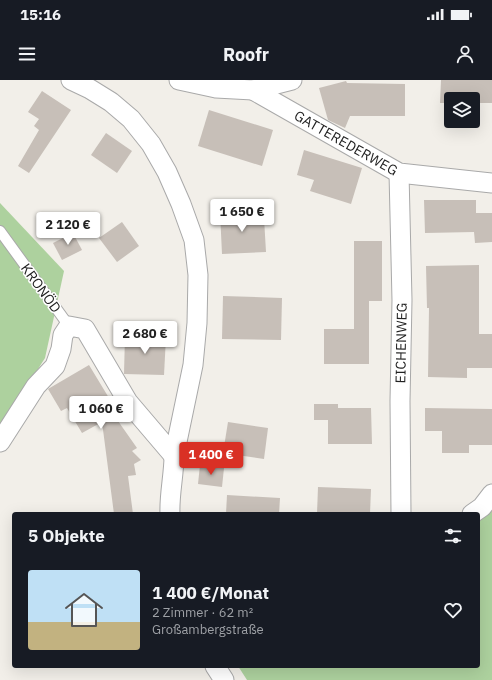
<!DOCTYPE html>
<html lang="de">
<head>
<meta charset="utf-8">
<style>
  body { margin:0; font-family:"IBM Plex Sans",sans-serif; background:#242831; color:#f1f3f6; height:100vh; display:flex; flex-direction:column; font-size:15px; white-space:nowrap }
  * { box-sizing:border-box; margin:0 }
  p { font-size:13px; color:#9ea1a6 }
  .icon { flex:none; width:22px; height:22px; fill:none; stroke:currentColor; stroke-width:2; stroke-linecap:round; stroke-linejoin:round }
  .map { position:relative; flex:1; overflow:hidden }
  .side { position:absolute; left:12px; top:432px; width:468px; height:156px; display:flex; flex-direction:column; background:#171b24; border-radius:4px; box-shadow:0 4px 16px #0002 }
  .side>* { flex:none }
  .fabs { position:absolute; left:444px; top:12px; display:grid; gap:8px }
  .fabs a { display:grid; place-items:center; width:36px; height:36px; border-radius:4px; background:#171b24; box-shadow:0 4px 16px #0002; font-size:20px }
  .price { position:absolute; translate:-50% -34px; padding:0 9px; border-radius:4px; background:#fff; color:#222; font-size:13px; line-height:26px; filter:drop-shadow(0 1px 2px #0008) }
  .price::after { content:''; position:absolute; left:50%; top:24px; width:12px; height:9px; margin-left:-6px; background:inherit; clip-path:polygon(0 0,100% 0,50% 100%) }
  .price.active { background:#d93025; color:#fff }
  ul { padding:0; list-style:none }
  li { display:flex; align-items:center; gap:12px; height:100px; padding:0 16px }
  li span { display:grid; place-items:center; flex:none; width:112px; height:80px; border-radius:4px; color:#555 }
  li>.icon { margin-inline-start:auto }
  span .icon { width:48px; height:48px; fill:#fffc; stroke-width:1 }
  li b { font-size:17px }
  h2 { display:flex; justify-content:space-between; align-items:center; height:48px; padding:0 16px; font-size:17px }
  .status { display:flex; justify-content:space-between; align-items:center; height:28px; padding:0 20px; background:#171b24; direction:ltr }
  .status svg { height:11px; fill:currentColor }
  header { display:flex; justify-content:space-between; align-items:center; height:52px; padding:0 16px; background:#171b24; font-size:18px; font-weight:700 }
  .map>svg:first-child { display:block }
  .forest { fill:#add19e }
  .building { fill:#c7bfb8 }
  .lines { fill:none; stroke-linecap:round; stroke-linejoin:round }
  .service-casing { stroke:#a9a9a9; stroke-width:12 }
  .minor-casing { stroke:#a9a9a9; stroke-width:21 }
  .service { stroke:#fff; stroke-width:10 }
  .minor { stroke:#fff; stroke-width:19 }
  .labels { text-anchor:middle; stroke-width:3; stroke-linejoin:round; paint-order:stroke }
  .street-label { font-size:14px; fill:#222; stroke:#fff }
</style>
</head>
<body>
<div class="status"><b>15:16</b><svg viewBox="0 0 49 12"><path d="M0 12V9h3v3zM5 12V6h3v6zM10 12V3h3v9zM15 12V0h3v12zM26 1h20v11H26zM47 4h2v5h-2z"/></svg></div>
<header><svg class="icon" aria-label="menu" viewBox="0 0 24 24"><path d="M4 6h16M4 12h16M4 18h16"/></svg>Roofr<svg class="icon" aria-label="person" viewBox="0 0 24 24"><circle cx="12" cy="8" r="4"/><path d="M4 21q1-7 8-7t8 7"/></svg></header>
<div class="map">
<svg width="492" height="600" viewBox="0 0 492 600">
  <rect width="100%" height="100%" fill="#f2efe9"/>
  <g class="forest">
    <path d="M 0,123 L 64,191 L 45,278 L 0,349 Z"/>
    <path d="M 492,426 L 492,600 L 247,600 L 238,586 L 478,586 L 478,439 Z"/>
  </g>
  <g class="building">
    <path d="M 441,0 L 492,0 L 492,23 L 473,23 L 473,19 L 451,19 L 451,23 L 440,23 Z"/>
    <path d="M 346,1 L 347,3 L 405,4 L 405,36 L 350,36 L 345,48 L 328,40 L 319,8 Z"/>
    <path d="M 42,11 L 71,30 L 29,93 L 18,86 L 39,50 L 34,46 L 39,39 L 28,32 Z"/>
    <path d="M 209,30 L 273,50 L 262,86 L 198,66 Z"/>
    <path d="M 106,53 L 132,71 L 117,93 L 91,75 Z"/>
    <path d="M 304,70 L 362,88 L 351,124 L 310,111 L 314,100 L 297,95 Z"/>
    <path d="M 424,120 L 476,120 L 476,133 L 492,133 L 492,162 L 475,163 L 474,152 L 425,153 Z"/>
    <path d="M 254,130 L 254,138 L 264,138 L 266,172 L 222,174 L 220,132 Z"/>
    <path d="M 122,142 L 139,166 L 117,182 L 99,158 Z"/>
    <path d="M 73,153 L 82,170 L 62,180 L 53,163 Z"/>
    <path d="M 354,161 L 382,161 L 382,221 L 369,221 L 369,284 L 324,284 L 324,249 L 354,249 Z"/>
    <path d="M 479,185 L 479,254 L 492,254 L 492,288 L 467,288 L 467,298 L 428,297 L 429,228 L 427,228 L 426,186 Z"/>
    <path d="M 223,216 L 282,218 L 281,260 L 222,259 Z"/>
    <path d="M 125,255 L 166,257 L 164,295 L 124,294 Z"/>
    <path d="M 89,285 L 109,318 L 104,321 L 137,368 L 132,371 L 141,380 L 134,384 L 136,395 L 128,396 L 133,434 L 114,434 L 102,342 L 82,353 L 67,328 L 61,331 L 48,309 Z"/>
    <path d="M 314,324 L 338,324 L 338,328 L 371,328 L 372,364 L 328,364 L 328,340 L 314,340 Z"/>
    <path d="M 425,328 L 492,329 L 492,365 L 469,365 L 469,373 L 442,373 L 442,351 L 425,351 Z"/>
    <path d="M 228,342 L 268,348 L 264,379 L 223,373 Z"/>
    <path d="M 200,385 L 224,388 L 222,407 L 198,404 Z"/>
    <path d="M 318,407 L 371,409 L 370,434 L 317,434 Z"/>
    <path d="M 227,415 L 280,418 L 279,434 L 226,434 Z"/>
  </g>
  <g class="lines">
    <defs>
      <path id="service" d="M 0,151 L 69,246"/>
      <g id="minor">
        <path d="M 71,0 L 90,9 L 111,22 L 131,39 L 151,64 L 167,92 L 181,124 L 194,160 L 198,195 L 197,243 L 193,285 L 174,376 C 174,395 169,415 170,434"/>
        <path d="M 179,0 L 216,8 L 253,10 L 292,0"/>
        <path id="s1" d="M 253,10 L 399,93 L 492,103"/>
        <path d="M 399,93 L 402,220 L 400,321 L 401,434"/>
        <path d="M 0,362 L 36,306 L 55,286 L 61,269 L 63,255 L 69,246 L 85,249 L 128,322 L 174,376"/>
        <path d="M 472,434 L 482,427 L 492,414"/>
        <path d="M 215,586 L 224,600"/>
      </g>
    </defs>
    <use href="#service" class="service-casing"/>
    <use href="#minor" class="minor-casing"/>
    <use href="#service" class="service"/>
    <use href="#minor" class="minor"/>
  </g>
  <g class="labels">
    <g class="street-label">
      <text dy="5" stroke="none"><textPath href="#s1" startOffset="107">GATTEREDERWEG</textPath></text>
      <text transform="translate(41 208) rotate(54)" y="5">KRONÖD</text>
      <text transform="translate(401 263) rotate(-89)" y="5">EICHENWEG</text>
    </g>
  </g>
</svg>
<div class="fabs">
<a><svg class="icon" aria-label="layers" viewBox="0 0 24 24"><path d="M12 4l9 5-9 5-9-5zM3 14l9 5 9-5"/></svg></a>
</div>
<b class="price" style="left:242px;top:153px">1 650 €</b>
<b class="price" style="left:68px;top:166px">2 120 €</b>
<b class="price" style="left:145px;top:275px">2 680 €</b>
<b class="price" style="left:101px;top:350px">1 060 €</b>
<b class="price active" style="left:211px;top:396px">1 400 €</b>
<section class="side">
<h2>5 Objekte<svg class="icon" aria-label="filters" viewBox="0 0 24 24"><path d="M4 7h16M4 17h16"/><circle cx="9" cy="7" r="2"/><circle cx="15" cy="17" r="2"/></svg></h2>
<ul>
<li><span style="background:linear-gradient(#bfe0f5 65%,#c2b280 0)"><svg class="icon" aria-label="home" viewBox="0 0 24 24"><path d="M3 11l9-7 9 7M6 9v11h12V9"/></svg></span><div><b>1 400 €/Monat</b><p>2 Zimmer · 62 m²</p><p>Großambergstraße</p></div><svg class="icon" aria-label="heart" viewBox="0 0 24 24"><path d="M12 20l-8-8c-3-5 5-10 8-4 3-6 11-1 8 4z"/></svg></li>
</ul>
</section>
</div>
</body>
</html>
